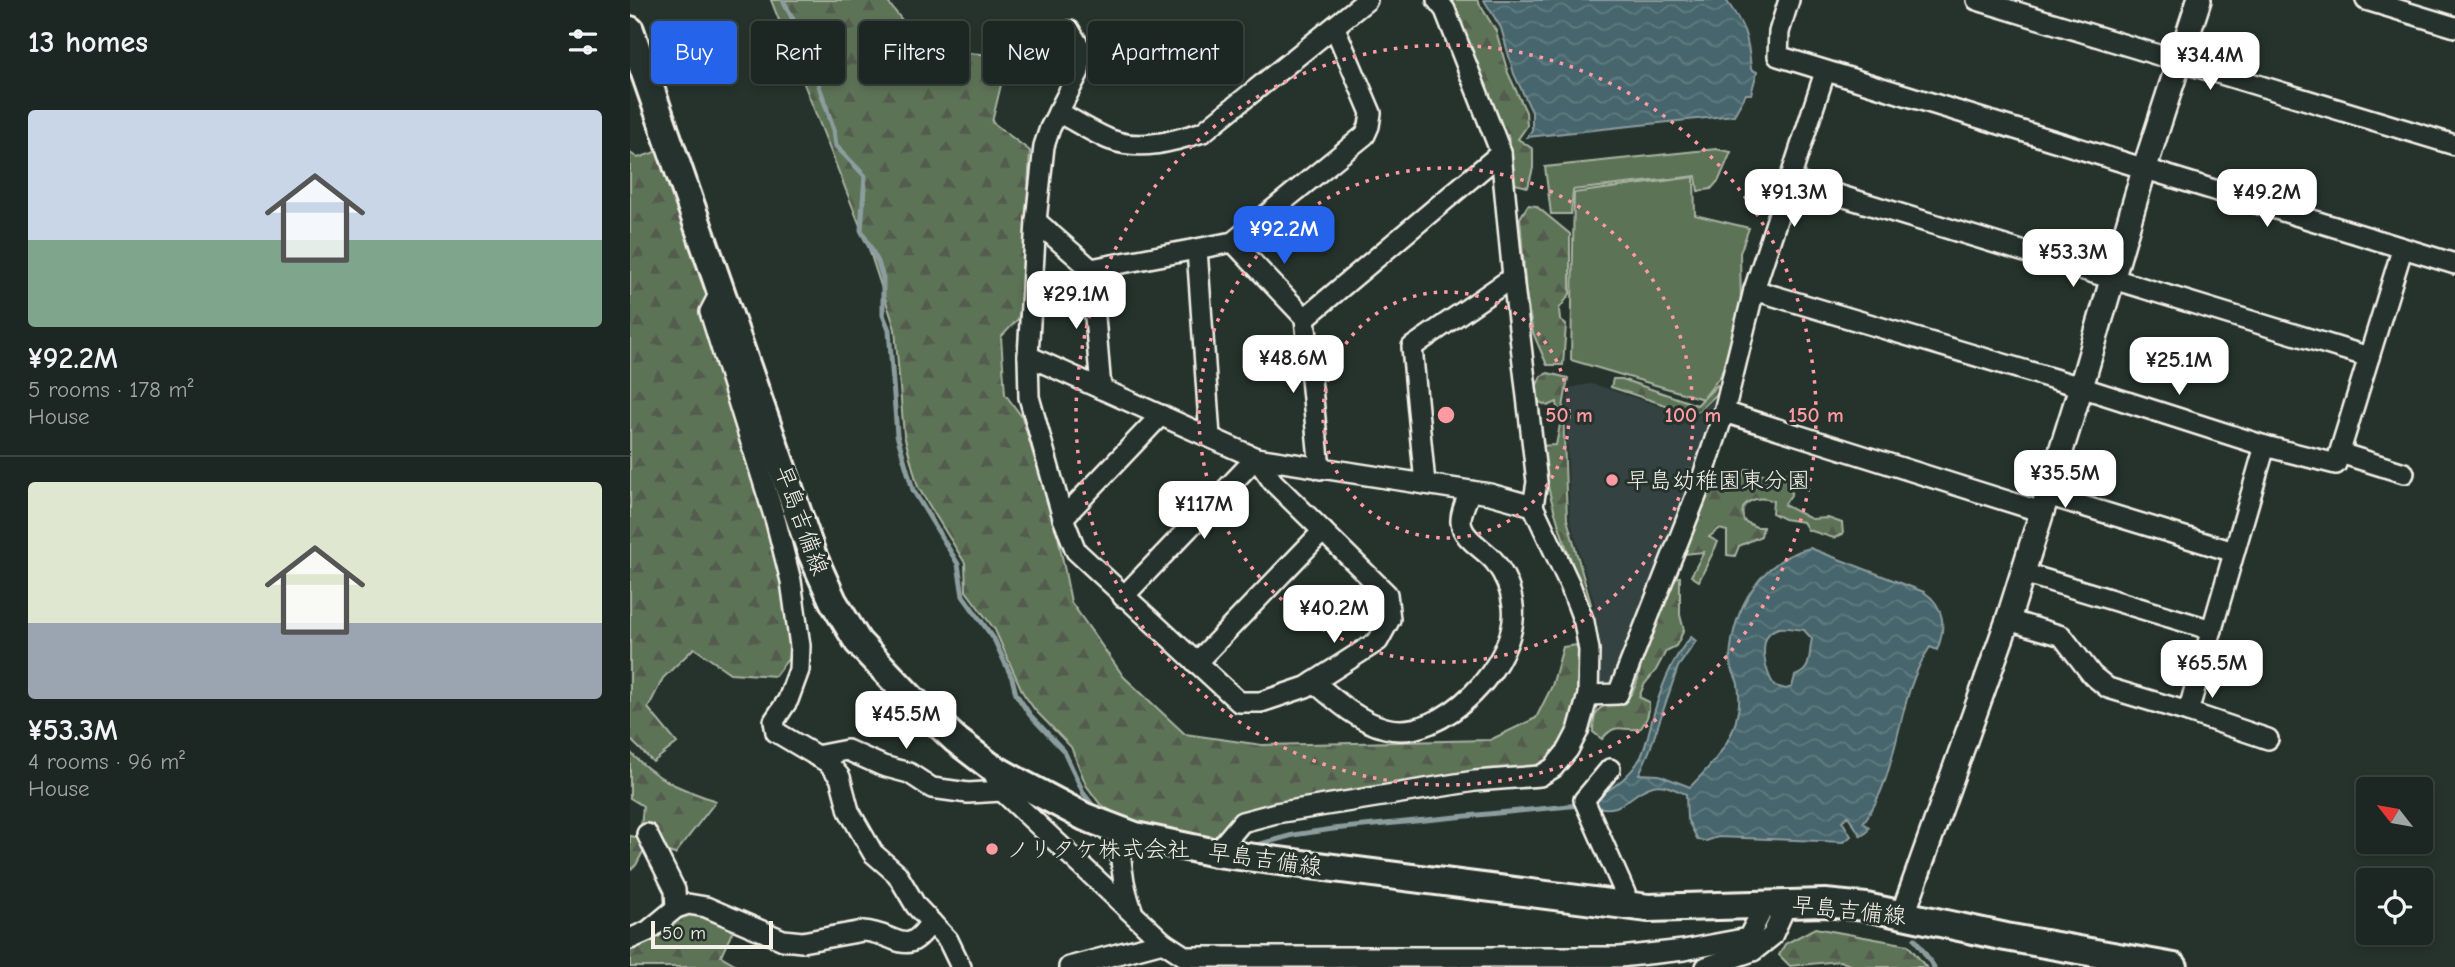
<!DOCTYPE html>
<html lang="en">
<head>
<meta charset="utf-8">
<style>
  body { margin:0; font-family:"Comic Neue","Klee One",sans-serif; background:#252e2a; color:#f1f3f6; height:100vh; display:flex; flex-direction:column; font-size:26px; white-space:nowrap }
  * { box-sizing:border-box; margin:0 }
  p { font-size:23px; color:#a0a5a5 }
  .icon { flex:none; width:38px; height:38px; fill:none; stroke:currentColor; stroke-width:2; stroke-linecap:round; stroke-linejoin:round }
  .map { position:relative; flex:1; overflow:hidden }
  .sheet { display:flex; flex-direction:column; background:#1c2622; width:630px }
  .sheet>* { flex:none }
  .hud { position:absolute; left:21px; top:21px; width:665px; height:63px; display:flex; gap:14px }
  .needle { width:46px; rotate:301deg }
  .tools { position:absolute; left:1726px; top:777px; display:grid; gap:14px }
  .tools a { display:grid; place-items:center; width:77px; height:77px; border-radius:7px; background:#1c2622; box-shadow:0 4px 10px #0003,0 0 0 2px #3a4340; font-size:35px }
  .scale { position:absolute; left:21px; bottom:18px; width:122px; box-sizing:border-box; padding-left:7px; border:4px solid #f4f1e8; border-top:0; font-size:19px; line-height:24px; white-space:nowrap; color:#f4f1e8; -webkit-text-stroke:5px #26332d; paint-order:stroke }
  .price { position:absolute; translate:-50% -60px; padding:0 16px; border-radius:14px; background:#fff; color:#222; font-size:23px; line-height:46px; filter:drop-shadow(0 2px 4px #0008) }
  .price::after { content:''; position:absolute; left:50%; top:42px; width:21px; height:16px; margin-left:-10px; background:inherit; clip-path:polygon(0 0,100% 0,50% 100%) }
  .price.on { background:#2563eb; color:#fff }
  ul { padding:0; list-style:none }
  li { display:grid; align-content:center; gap:14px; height:371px; padding:0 28px }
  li+li { border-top:2px solid #3a4340 }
  li span { display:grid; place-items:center; height:217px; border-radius:7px; color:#555 }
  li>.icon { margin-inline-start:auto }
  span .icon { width:126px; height:126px; fill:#fffc; stroke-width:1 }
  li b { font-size:30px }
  h2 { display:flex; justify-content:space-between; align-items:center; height:84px; padding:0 28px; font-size:30px }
  .pill { padding:0 24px; border-radius:7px; background:#1c2622; box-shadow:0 4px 10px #0003,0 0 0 2px #3a4340; font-size:24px; line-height:63px }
  .pill.on { background:#2563eb; color:#fff }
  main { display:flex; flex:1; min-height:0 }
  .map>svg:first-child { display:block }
  .built { fill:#364242 }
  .green { fill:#5d7357; stroke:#a8b2a0; stroke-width:2 }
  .forest { fill:url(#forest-firs); stroke:#a8b2a0; stroke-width:2 }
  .water { fill:url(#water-waves); stroke:#8c9d9e; stroke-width:2; fill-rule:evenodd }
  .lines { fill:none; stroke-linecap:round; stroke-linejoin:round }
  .stream { stroke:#8c9d9e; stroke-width:5 }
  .minor-casing { stroke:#f4f1e8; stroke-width:24 }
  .tertiary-casing { stroke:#f4f1e8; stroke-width:28 }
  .secondary-casing { stroke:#f4f1e8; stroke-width:32 }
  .minor { stroke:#26332d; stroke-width:19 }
  .tertiary { stroke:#26332d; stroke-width:23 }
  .secondary { stroke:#26332d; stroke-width:26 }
  .ring { fill:none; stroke:#ff9aa2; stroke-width:3.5; stroke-dasharray:3.5 7 }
  .poi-dot { fill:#ff9aa2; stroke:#26332d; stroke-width:2.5 }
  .labels { text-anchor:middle; stroke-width:6; stroke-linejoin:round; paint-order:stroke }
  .poi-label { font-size:23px; fill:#f4f1e8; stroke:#26332d; text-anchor:start }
  .street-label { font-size:23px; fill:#f4f1e8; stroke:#26332d }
  .centre { fill:#ff9aa2; stroke:#26332d; stroke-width:3.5 }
  .ring-label { font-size:21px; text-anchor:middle; font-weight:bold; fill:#ff9aa2; stroke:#26332d; stroke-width:6; stroke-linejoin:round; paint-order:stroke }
</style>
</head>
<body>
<main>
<section class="sheet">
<h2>13 homes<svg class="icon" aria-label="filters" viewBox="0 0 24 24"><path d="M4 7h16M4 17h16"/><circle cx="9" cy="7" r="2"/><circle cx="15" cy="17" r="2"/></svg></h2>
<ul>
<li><span style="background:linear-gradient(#c9d6e8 60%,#7fa58c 0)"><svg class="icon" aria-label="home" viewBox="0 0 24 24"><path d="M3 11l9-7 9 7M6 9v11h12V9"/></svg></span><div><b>¥92.2M</b><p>5 rooms · 178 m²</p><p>House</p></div></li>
<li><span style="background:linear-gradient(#dfe7d0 65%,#9aa5b1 0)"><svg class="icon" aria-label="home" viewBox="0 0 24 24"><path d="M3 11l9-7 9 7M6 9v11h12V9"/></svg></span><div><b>¥53.3M</b><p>4 rooms · 96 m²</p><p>House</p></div></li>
</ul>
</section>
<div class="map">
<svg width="1825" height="967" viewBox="0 0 1825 967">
  <defs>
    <pattern id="forest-firs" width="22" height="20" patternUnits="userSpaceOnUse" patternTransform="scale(1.75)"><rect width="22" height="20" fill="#5d7357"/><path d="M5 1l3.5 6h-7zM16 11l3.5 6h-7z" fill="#525b4e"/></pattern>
    <pattern id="water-waves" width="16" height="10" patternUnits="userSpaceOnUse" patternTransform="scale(1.75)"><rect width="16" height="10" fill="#46656c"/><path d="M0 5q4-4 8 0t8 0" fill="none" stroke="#617c81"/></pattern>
  </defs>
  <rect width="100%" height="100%" fill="#26332d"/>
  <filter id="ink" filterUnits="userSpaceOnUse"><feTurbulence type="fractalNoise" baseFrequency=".0143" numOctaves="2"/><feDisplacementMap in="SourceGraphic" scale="14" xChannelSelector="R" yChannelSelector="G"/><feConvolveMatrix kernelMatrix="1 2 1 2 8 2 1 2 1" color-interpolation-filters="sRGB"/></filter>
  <g filter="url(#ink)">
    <path class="built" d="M 959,384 L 966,385 L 1065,418 L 1085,398 L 1089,399 L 1062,491 L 1049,511 L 1034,558 L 985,680 L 977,685 L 966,680 L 959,610 L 965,606 L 940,519 L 936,408 L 940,388 Z"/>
    <g class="green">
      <path d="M 1086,149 L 1101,152 L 1089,180 L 1081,189 L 1068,191 L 1066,176 L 943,190 L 941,214 L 921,214 L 915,167 Z"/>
      <path d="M 1064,177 L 1065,215 L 1119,228 L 1110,253 L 1111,307 L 1091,375 L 1073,399 L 941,360 L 944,193 Z"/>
    </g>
    <g class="forest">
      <path d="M 141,0 L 256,0 L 296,50 L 378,56 L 362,122 L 400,151 L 392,305 L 388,319 L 371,337 L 375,394 L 392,417 L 428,536 L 441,602 L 494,677 L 555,734 L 632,745 L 860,740 L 906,718 L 922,686 L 933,647 L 948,645 L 949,683 L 943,716 L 929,746 L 912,764 L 879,772 L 642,805 L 588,841 L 523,829 L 494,819 L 470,804 L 456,785 L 441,747 L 405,710 L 393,693 L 365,630 L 336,591 L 335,563 L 288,487 L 274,435 L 265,329 L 238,246 Z"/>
      <path d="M 819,0 L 847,0 L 866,31 L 878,73 L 896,112 L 897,126 L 888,139 L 903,149 L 903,168 L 898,187 L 885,184 L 878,135 L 871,139 Z"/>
      <path d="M 34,149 L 79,295 L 155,582 L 161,655 L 145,676 L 100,673 L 64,648 L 33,678 L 18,708 L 47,743 L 23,762 L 0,739 L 0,153 L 8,158 Z"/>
      <path d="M 898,205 L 906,206 L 940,234 L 940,294 L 929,309 L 930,320 L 936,325 L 933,365 L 917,365 L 903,333 L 896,294 L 890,218 Z"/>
      <path d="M 918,373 L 938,378 L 933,408 L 937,519 L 961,604 L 958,606 C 938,553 918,502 910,446 L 926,445 L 930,425 L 927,402 L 918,406 L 909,402 L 905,389 L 911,376 Z"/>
      <path d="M 983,379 L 992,379 L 1067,405 L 1087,385 L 1090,391 L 1069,411 L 1062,414 L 981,387 Z"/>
      <path d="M 1117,469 C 1134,474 1147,482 1163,470 L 1161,495 L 1154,505 L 1181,519 L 1198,518 L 1212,523 L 1213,534 L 1204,538 L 1178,530 L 1173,522 L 1154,519 L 1142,513 L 1143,501 C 1127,495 1107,501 1114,521 L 1126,527 L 1133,527 L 1131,536 L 1109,546 L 1105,556 L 1097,555 L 1097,531 L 1089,529 L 1079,537 L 1088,542 L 1069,581 L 1061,576 L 1074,552 L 1054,554 L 1052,543 L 1071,495 L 1082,488 L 1108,481 Z"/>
      <path d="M 1050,577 L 1050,615 L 1054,630 L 1046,646 L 1036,651 L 1026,670 L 1014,685 L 1009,697 L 1019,702 C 1020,713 1017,719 1011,728 C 992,733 988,720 972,739 L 963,732 C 963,691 988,715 1003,691 C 1011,678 1011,658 1015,644 C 1022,622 1033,600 1042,578 Z"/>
      <path d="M 0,752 C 26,780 51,789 86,801 L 45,854 L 16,846 L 6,865 L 0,870 L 0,836 L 10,838 L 13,806 L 0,798 Z"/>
      <path d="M 55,912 L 74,912 L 105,926 L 91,956 L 110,967 L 0,967 L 0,945 Z"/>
      <path d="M 1185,928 L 1278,945 L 1296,967 L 1225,967 L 1210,961 L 1160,966 L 1149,955 L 1155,944 Z"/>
    </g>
    <g class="water">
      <path d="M 854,0 L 1096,0 C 1115,27 1118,35 1121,69 L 1127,72 L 1121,94 L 1116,94 L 1104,115 L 897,137 L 902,130 L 902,112 L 884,74 L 871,28 Z"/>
      <path d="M 1180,548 L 1294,592 C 1315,606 1316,628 1307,650 L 1300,647 C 1264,700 1272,771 1233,823 L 1239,827 L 1237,832 L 1231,836 L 1218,816 L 1212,821 L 1221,836 L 1214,842 L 1088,837 L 1076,841 L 1068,840 L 1057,819 L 1056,794 C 1046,790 1033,783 1023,786 C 997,793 994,817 961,805 L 962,799 C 981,790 1000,777 1011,757 C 1016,746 1019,732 1022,720 C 1030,691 1040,661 1061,637 L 1066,641 L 1048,667 L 1019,752 L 1009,774 L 1029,775 L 1060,787 C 1081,766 1104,741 1108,711 C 1110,703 1109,691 1108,684 C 1106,675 1099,667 1100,658 C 1103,609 1130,560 1180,548 ZM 1158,628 L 1174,630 L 1182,639 C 1178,655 1183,670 1165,676 L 1162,687 L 1156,689 L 1145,686 C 1135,674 1126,636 1146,629 C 1150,627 1154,628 1158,628 Z"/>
    </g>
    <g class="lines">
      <g class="stream">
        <path d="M 153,0 L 173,39 L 204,130 L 206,146 L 235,176 L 231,230 L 248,262 L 253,278 L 253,315 L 259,330 L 267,435 L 283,490 L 328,564 L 333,596 L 364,639 L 382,678 L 386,694 L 400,715 L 434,751 L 454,794 L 467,811"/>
        <path d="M 627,845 L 663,835 L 703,829 L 950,805"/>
        <path d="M 504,849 L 566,863"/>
        <path d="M 1285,939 L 1304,967"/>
      </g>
      <defs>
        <g id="minor">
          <path d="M 1159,0 L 1149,32 L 1148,56 L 1825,264"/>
          <path d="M 1347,0 L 1825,145"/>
          <path d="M 1736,0 L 1825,27"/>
          <path d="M 440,31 L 452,51 L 449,72 L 420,128 L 414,146 L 406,221 L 398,356 L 399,397 L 433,518 L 446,551 L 609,702 L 631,702 L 676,687 L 748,641 L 760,619 L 757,594 L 643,482 L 626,458"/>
          <path d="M 428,112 C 445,121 463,133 481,140 C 511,151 544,141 573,132 L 737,0"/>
          <path d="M 1159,180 L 1739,357"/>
          <path d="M 406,221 L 461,269 L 603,242 L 735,135 L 739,126 L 741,113 L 705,28"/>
          <path d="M 603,242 L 675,318 L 690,469"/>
          <path d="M 567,249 L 580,437"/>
          <path d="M 461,269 L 471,389"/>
          <path d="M 1124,290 L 1441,384 L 1635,446 L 1706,464 L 1772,250"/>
          <path d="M 91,291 L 80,312 L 146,522 L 161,581 L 170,646 L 169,670 L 158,700 L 144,721 L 146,732 L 197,762 L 210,777 L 219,811 L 243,853 L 267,874 L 286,906 L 318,940 L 331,967"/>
          <path d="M 675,318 L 871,153"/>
          <path d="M 398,356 L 626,458 L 860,494 L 903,506"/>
          <path d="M 1094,412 L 1412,512"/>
          <path d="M 1710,453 L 1774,473"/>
          <path d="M 795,484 L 782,347 L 883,277"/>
          <path d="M 1417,495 L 1604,552"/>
          <path d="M 433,518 L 531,415"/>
          <path d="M 1393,573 L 1582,630"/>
          <path d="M 493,597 L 626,458"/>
          <path d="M 1378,620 L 1432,636 L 1462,675 L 1478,688 L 1558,712 L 1635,446"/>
          <path d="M 566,663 L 693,531"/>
          <path d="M 684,682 C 705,700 728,721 755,728 C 812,744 890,661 883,606 C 881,590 875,575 865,562 C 855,549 832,539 831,522 C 830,513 837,500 840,491"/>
          <path d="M 958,695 L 988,694 L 1068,491 L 1094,412 L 1124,290 L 1195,72"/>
          <path d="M 1558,712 L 1638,739"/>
          <path d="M 186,756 L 217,750 L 253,766 L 279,773 L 302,788 L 338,793 L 372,791"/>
          <path d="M 360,766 L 372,791 L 533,942 L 556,957 L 990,957 L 1054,950 L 1118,938 L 1136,903"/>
          <path d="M 980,769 L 954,800 L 995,893 L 996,906"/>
          <path d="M 490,831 C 490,859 492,883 502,910"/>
          <path d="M 17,834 L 45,890 L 46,908"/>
          <path d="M 586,853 L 612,822 L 646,813 L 845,781 L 910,776 L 923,768 L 938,750 L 948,731 L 958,695 L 959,650 L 954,622 L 940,585 L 903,506 L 907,482 L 883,277 L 871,153 L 815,10 L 807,0"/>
          <path d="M 0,939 L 18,931 L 46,908 L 58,904 L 76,907 L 153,940 L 172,942 L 233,931 C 268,933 275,961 301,922"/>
          <path d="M 439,967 L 533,942"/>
          <path d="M 1076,967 L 1123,951 L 1142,936 L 1157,903"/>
        </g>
        <path id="tertiary" d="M 1273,914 L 1378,620 L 1451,387 L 1514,170 L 1569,0"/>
        <path id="secondary" d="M 0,30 L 182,554 L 203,601 L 228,642 L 281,698 L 326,740 L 360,766 L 394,785 L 455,817 L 505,836 L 586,853 L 1018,908 L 1195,903 L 1236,907 L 1376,937 L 1544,967"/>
      </defs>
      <use href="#minor" class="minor-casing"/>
      <use href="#tertiary" class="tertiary-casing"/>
      <use href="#secondary" class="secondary-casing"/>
      <use href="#minor" class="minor"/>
      <use href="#tertiary" class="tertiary"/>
      <use href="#secondary" class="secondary"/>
    </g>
  </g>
  <g class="ring">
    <circle cx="816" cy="415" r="123"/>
    <circle cx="816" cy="415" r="247"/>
    <circle cx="816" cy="415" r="370"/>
  </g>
  <g class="poi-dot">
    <circle cx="982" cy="480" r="7"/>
    <circle cx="362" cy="849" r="7"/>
  </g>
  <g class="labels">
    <g class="poi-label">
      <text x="996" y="488">早島幼稚園東分園</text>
      <text x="376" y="857">ノリタケ株式会社</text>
    </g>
    <g class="street-label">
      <text transform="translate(172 520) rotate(70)" y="8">早島吉備線</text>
      <text transform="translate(635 859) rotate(8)" y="8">早島吉備線</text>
      <text transform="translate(1219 910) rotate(6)" y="8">早島吉備線</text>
    </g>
  </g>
  <circle cx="816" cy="415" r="10" class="centre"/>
  <g class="ring-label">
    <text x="939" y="422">50 m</text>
    <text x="1063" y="422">100 m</text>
    <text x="1186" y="422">150 m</text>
  </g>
</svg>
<div class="tools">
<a><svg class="needle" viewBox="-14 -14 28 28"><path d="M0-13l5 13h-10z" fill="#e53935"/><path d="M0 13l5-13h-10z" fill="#a0a5a5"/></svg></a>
<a><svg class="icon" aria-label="locate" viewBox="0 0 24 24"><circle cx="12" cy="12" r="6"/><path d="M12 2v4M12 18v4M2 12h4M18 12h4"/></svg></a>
</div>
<div class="scale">50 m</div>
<b class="price" style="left:1580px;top:92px">¥34.4M</b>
<b class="price" style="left:1164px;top:229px">¥91.3M</b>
<b class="price" style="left:1637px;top:229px">¥49.2M</b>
<b class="price on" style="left:654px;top:266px">¥92.2M</b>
<b class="price" style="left:1443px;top:289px">¥53.3M</b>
<b class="price" style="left:446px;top:331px">¥29.1M</b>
<b class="price" style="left:663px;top:395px">¥48.6M</b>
<b class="price" style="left:1549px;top:397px">¥25.1M</b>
<b class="price" style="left:1435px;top:510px">¥35.5M</b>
<b class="price" style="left:574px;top:541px">¥117M</b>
<b class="price" style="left:704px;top:645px">¥40.2M</b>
<b class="price" style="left:1582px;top:700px">¥65.5M</b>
<b class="price" style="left:276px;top:751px">¥45.5M</b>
<div class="hud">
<a class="pill on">Buy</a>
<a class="pill">Rent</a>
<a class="pill">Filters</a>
<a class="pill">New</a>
<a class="pill">Apartment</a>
</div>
</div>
</main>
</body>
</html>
